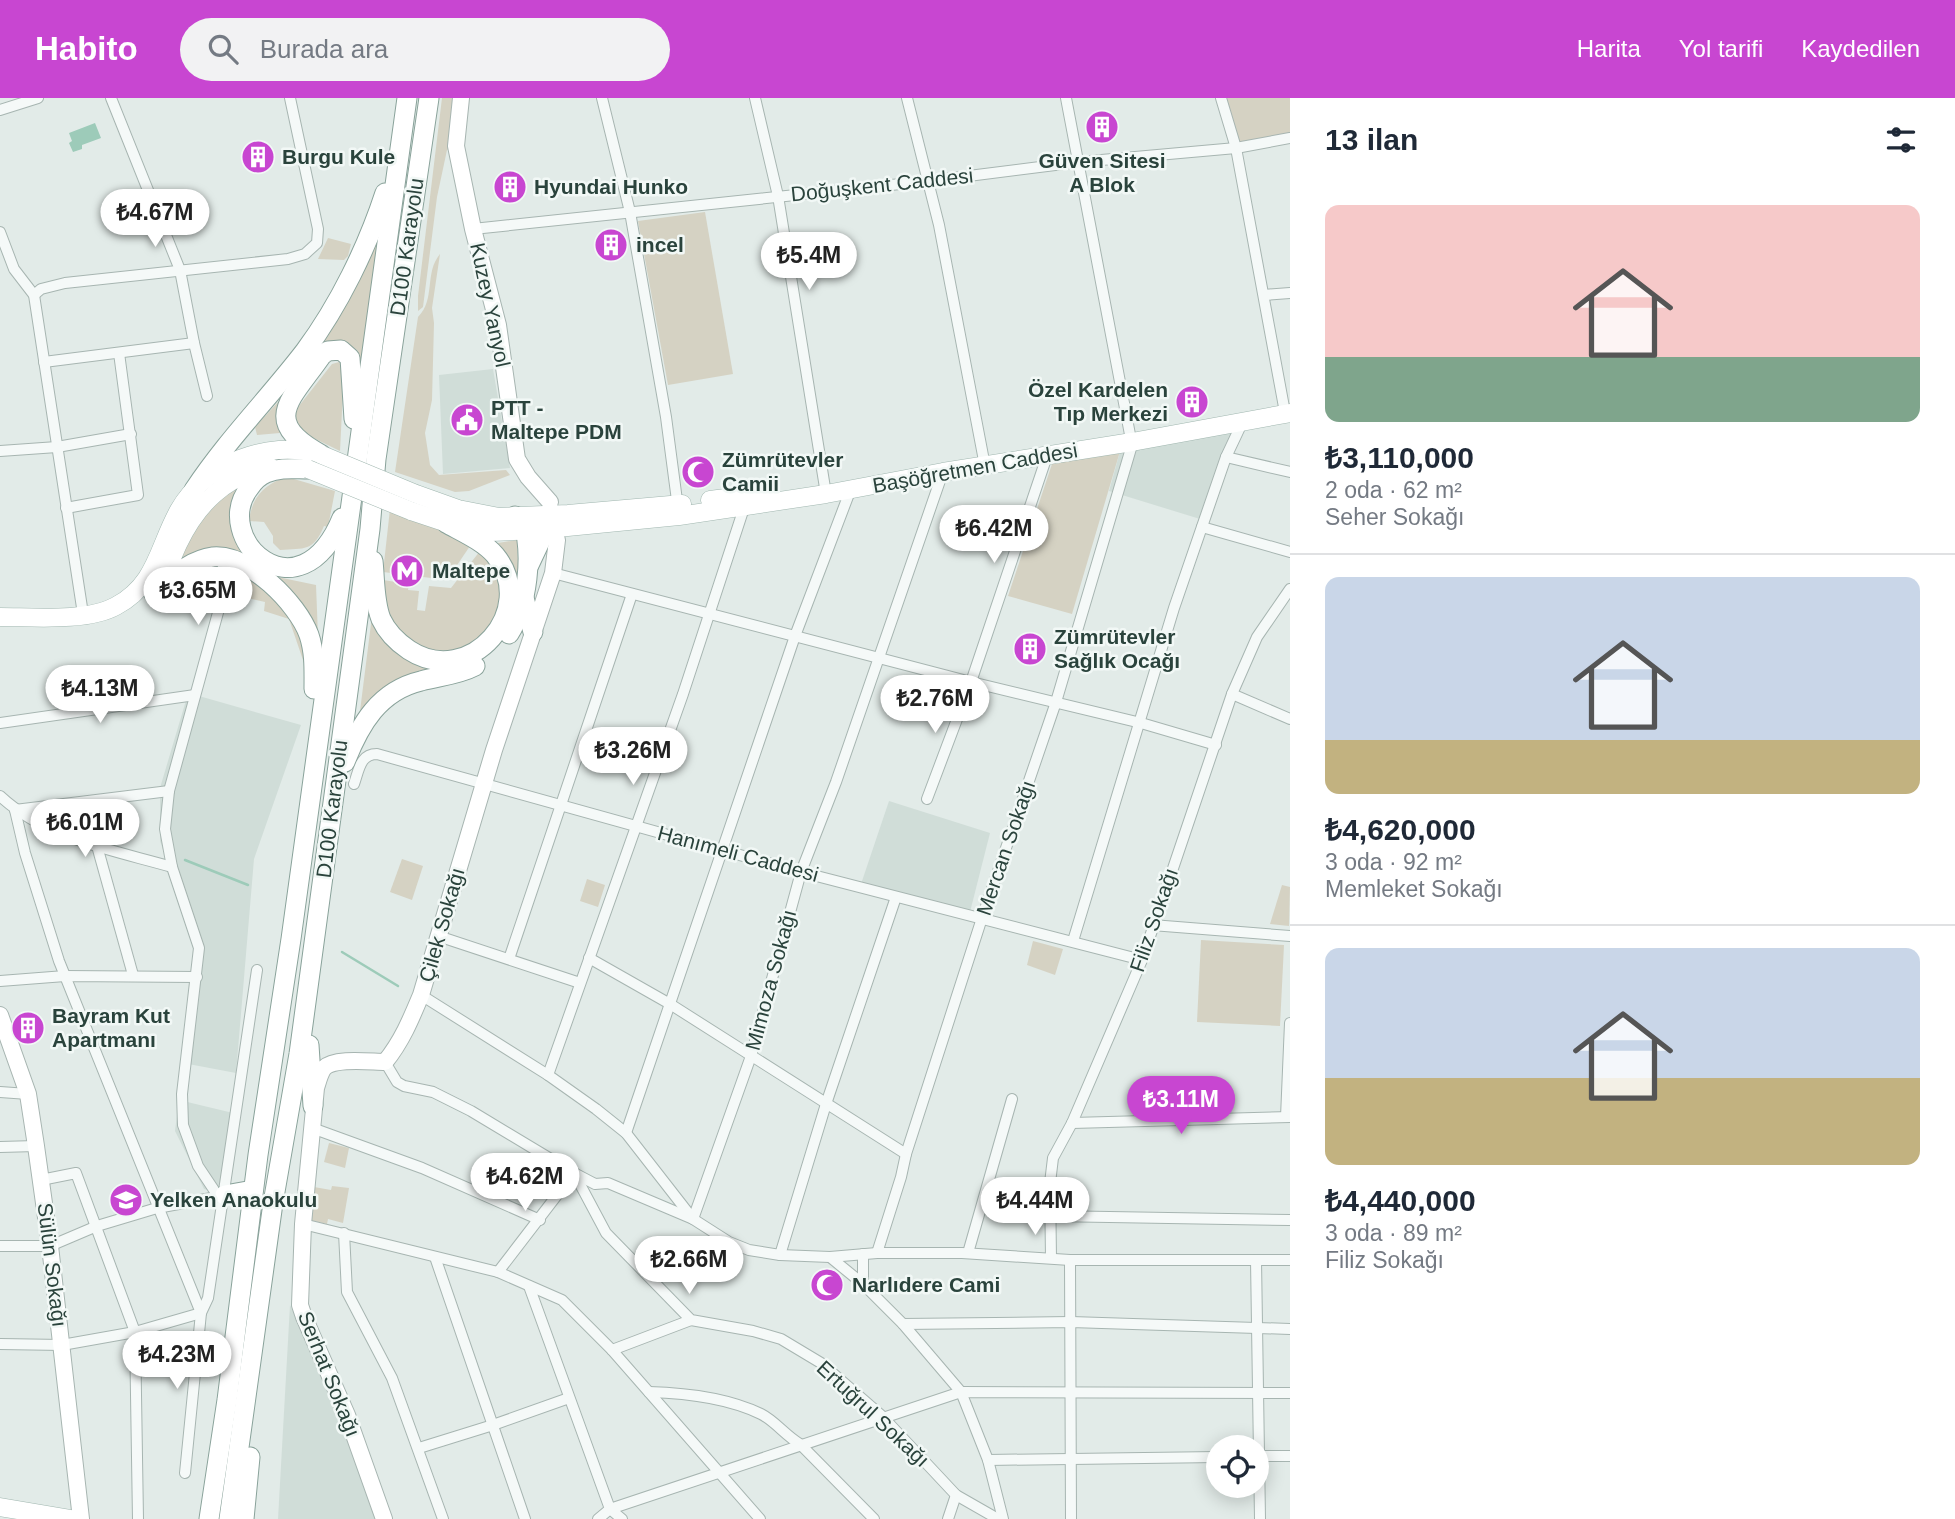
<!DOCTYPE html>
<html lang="tr">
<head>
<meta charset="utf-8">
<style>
  body { margin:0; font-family:Arial,sans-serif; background:#f2f2f3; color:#1f2937; height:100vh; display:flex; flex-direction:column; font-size:26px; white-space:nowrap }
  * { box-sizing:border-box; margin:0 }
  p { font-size:23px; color:#747a83 }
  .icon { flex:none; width:38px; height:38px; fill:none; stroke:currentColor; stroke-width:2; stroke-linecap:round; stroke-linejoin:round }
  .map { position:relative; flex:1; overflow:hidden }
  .panel { display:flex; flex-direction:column; background:#fff; width:665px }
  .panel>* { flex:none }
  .buttons { position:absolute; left:1206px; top:1337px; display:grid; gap:14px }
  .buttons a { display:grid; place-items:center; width:63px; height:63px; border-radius:50%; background:#fff; box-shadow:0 4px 18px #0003; font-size:35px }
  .price { position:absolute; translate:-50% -60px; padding:0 16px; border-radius:24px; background:#fff; color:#222; font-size:23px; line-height:46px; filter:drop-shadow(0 2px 4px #0008) }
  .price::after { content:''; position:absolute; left:50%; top:42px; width:21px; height:16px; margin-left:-10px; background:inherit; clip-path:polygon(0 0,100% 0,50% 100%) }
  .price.active { background:#c846d1; color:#fff }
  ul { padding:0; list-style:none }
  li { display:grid; align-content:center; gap:14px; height:371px; padding:0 35px }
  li+li { border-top:2px solid #e0e1e3 }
  li span { display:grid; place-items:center; height:217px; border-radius:14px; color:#555 }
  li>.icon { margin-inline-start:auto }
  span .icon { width:126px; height:126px; fill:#fffc; stroke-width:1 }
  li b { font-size:30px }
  h2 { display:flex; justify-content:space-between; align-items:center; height:84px; padding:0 35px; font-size:30px }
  header { display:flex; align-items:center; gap:42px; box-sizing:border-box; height:98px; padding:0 35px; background:#c846d1; color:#fff }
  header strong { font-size:33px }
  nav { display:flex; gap:38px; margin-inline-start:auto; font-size:24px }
  .search { width:490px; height:63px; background:#f2f2f3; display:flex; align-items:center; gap:18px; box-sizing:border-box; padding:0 24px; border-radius:38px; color:#747a83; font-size:26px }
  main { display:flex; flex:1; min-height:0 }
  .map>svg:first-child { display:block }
  .built { fill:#d0ddd8 }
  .green { fill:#d5d2c3 }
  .water { fill:#9dcbb9 }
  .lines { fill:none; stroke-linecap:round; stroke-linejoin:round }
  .stream { stroke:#9dcbb9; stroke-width:2.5 }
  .street-casing { stroke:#a7b5b1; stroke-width:12 }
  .secondary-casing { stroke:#a7b5b1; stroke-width:18 }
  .primary-casing { stroke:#a1b7b0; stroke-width:19 }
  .highway-casing { stroke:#89a29a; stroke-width:21 }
  .street { stroke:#f5f9f8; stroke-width:10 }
  .secondary { stroke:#fff; stroke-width:16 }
  .primary { stroke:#fff; stroke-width:18 }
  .highway { stroke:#fff; stroke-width:19 }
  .primary-bridge-casing { stroke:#a1b7b0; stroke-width:19; stroke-linecap:butt }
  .primary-bridge { stroke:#fff; stroke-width:18 }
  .labels { text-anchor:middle; stroke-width:5; stroke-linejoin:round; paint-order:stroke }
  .poi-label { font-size:21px; font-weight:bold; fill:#2a433c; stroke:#f2f8f6; text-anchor:start }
  .street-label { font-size:21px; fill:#2a433c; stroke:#f2f8f6 }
</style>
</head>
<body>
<header>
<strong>Habito</strong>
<div class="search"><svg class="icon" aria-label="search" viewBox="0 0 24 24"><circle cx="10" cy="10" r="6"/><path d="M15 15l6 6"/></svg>Burada ara</div>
<nav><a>Harita</a><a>Yol tarifi</a><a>Kaydedilen</a></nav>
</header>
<main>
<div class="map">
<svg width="1290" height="1421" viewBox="0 0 1290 1421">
  <rect width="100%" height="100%" fill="#e2ebe8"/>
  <g class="built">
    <path d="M 493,271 L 510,370 L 443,376 L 439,277 Z"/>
    <path d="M 1232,333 L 1200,421 L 1109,393 L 1121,350 Z"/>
    <path d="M 199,598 L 301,627 L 254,761 L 236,975 L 183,965 L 193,867 L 193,837 L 160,743 L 160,690 L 187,599 Z"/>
    <path d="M 889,703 L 990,735 L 970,814 L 861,786 Z"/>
    <path d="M 179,1002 L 233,1015 L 219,1095 L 204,1091 L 175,1033 Z"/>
    <path d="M 290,1207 L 341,1316 L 378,1421 L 278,1421 Z"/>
  </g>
  <g class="green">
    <path d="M 442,0 L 453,0 L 450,50 L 447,52 L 437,99 L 423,209 L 418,213 L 418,198 Z"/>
    <path d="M 1221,0 L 1290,0 L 1290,38 L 1237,50 Z"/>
    <path d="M 705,114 L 733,276 L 668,287 L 638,123 Z"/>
    <path d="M 383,128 L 361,264 L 357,252 L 339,245 L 316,255 Z"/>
    <path d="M 328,140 L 351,146 L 348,158 L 344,162 L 318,161 Z"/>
    <path d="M 440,156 L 432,210 L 434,225 L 432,302 L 425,335 L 430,367 L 439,377 L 506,372 L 510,377 L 469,393 L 455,394 L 395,374 L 418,219 C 436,201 424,175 440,156 Z"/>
    <path d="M 339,264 L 344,273 L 340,353 L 297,332 L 295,313 L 332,266 Z"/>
    <path d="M 279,303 L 277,317 L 280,335 L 257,337 L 255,329 Z"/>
    <path d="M 1121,350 L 1072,516 L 1008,498 L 1053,363 Z"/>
    <path d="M 287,379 L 335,393 L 328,429 L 324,428 C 313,454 305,450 280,452 L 273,445 L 273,438 L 264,424 L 249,423 C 252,399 264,386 287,379 Z"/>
    <path d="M 243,384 L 255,463 L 238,453 L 235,457 L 203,455 L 182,459 L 198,422 L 210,409 Z"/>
    <path d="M 390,411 L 472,445 L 447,482 L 383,474 Z"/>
    <path d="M 517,442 L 518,469 L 515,500 L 492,446 Z"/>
    <path d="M 480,453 C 488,463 496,473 499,486 C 511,540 443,575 402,536 C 393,527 386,518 383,504 C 382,497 383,489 383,482 L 409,486 L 408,492 L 419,493 L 417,512 L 425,513 L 429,488 L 451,490 Z"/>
    <path d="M 239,471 L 297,519 L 310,565 L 304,565 L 289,521 L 264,513 L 265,504 L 231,496 Z"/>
    <path d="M 268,477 L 316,487 L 318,538 Z"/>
    <path d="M 372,518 L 437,570 C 398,578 387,584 360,613 Z"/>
    <path d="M 402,761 L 423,768 L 412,802 L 390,794 Z"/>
    <path d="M 587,781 L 605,787 L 598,809 L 580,803 Z"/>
    <path d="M 1282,787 L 1290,789 L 1289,828 L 1270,826 Z"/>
    <path d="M 1201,842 L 1284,847 L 1280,928 L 1197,924 Z"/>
    <path d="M 1033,843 L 1063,851 L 1055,877 L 1027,867 Z"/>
    <path d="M 329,1045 L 349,1050 L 345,1070 L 324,1064 Z"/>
    <path d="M 332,1088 L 349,1090 L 343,1125 L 328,1121 L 327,1126 L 309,1122 L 314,1089 L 331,1092 Z"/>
  </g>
  <path class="water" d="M 95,25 L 101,40 L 82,47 L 82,51 L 73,54 L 69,45 L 72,43 L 69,35 Z"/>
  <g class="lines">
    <g class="stream">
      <path d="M 185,762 L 248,787"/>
      <path d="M 342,854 L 398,888"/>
    </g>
    <defs>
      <g id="street">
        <path d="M 111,0 L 180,172 L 194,245 L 207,298"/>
        <path d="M 602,0 L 630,114 L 666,319 L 678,410"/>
        <path d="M 755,0 L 778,98 L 826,396"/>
        <path d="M 907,0 L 939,127 L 985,368"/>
        <path d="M 1221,0 L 1236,50 L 1284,309"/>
        <path d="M 0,12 L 38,0"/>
        <path d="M 473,131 L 929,83 L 1079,64 L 1236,50 L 1290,40"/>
        <path d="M 0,134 L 14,171 L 34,197 L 83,516"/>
        <path d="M 34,197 L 41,191 L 65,185 L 288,161 L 305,156 L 317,145 L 318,131 L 290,0"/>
        <path d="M 1264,197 L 1290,195"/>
        <path d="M 44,264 L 194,245"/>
        <path d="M 0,353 L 57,349 L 131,336"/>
        <path d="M 1226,359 L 1290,374"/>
        <path d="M 66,410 L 138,397 L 119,255"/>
        <path d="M 1202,429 L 1290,454"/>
        <path d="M 553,475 L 971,584 L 1141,625 L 1216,647"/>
        <path d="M 1232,596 L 1290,621"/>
        <path d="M 0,625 L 195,597"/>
        <path d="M 354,686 C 359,672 360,656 377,656 L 801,774 L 1142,862"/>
        <path d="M 0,698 C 46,741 113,752 172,769"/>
        <path d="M 927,701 L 971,584 L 1047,358 L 1047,354"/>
        <path d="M 15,712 L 25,755 L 59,863 L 201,1215 L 185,1375"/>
        <path d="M 15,712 L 169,693"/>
        <path d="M 97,748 L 133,877"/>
        <path d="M 1152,827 L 1290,838"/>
        <path d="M 438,838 L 580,885"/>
        <path d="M 1073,843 L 1174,510 L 1226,359 L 1243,323"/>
        <path d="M 589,860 L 670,906 L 906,1056"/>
        <path d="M 509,861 L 632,496"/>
        <path d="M 0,883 L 65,878 L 197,879"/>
        <path d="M 421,897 L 548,977 L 596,1011 L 626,1035 L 693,1121 L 729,1144 L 749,1152 L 780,1157 L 830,1159 L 877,1155 L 962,1155 L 1070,1162 L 1290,1162"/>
        <path d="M 385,964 L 397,984 L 404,988 L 433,994 L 471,1013 L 574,1075 L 606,1135 L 691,1222 L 753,1233 L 781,1241 L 821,1265 L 882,1318 L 956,1397 L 998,1421"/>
        <path d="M 548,977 L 683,596 L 744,410"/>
        <path d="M 0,994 L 28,996"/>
        <path d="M 1286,1019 L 1290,925"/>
        <path d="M 1072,1025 L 1290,1019"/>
        <path d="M 312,1030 L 422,1070 L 540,1122"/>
        <path d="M 626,1035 L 795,538 L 852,388"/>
        <path d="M 0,1049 L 36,1048"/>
        <path d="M 41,1082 L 76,1075 L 135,1234 L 138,1421"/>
        <path d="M 218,1098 L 198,1068 L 183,1027 L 182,996 L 199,850 L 172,769 L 165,731 L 169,693 L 222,500 L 225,484 L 222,460"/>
        <path d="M 1050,1118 L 1290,1122"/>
        <path d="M 303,1126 L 498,1174 L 562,1202 L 612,1252 L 760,1421"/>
        <path d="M 344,1135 L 347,1194 L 392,1280 L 443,1421"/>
        <path d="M 0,1148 L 50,1148 L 97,1128 L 157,1110 L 222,1098"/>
        <path d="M 877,1155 L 901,1079 L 906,1056 L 982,820 L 1056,604 L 1132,347 L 1066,0"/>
        <path d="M 968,1155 L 1012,1001"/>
        <path d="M 863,1156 L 863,1186"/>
        <path d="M 780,1157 L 826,1006 L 896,799"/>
        <path d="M 435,1159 L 525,1421"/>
        <path d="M 830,1159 L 863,1186 L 903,1226 L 961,1294 L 988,1362 L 1003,1421"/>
        <path d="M 1051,1160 L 1050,1085 L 1053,1060 L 1072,1025 L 1142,862 L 1232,596 L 1257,539 L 1290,491"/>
        <path d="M 1070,1162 L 1071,1421"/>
        <path d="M 1256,1162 L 1260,1421"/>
        <path d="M 498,1174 L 574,1075 L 595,1086 L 608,1085 L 693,1121 L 751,958 L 801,774 L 836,684 L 944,371"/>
        <path d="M 529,1188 L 610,1411 L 622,1421"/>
        <path d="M 903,1226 L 1071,1224 L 1290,1231"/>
        <path d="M 0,1246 L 62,1247 L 135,1234 L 201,1215 L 208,1200 L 257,872"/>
        <path d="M 612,1252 L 691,1222"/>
        <path d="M 649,1294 C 686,1295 728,1300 761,1316 C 775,1323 786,1338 800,1346 L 874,1421"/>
        <path d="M 419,1350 L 493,1327 L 569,1300"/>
        <path d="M 1256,1358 L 1290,1358"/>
        <path d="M 988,1362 L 1218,1359"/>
        <path d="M 598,1421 L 610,1411 L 961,1294 L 1290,1295"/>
        <path d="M 948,1421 L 956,1397"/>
      </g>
      <g id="secondary">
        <path d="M 461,0 L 456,48 L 473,131 L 498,227 L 517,361 L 528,379 L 550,404"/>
        <path d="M 0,917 L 28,996 L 36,1048 L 50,1148 L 81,1421"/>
        <path d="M 384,1421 L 347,1317 L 304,1219 L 300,1207 L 303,1126 L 316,990 C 318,984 320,975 324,970 C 335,959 371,964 385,964 C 402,943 411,921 421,897 L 494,652 L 553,475 L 557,442"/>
      </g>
      <g id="primary">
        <path d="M 416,396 L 458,411 L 499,419 L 568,416 L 682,406"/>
        <path d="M 710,402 L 765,395"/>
        <path d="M 411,413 L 453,427 L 490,434 L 537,432 L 679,418 L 826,396 L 943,374 L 1132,344 L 1290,315"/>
        <path d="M 156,490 C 166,478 171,461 178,446 C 197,406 225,378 270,369"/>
        <path d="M 0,519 C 33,519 87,524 116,508 C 157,486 158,449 179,412 C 205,366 268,341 318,356"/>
        <path d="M 0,1409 L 71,1421"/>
      </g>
      <g id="highway">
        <path d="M 322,357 C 259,323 291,302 322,257 L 328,253 L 341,252 L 350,260 L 354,321"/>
        <path d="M 308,371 C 294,371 280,369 266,375 C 259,378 254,383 250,389 C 209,440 299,524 342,420"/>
        <path d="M 194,392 C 227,342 269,300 305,253 C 339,207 367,150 385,95"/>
        <path d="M 373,463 C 375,481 374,503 381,521 C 387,534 397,544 409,552 C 470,592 540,511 495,457 C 483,443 462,434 446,425"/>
        <path d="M 529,467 L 546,431"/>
        <path d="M 153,494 C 171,480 190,462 213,459 C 249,456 298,506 309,537 C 315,555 314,573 314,591"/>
        <path d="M 524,500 L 533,534"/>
        <path d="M 509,536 C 528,506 533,457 523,423 L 515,418"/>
        <path d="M 345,664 C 360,626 379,593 421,583 C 439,578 458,577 475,568"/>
        <path d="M 309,947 L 313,1008"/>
        <path d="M 225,1097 L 253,1092"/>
        <path d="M 209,1421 L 227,1302 L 258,1057 L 291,841 L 407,0"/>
        <path d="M 229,1421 L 273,1105 L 299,956 L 370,431 L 376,361 L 429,0"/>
        <path d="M 244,1421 L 250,1359"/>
      </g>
    </defs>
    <use href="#street" class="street-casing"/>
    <use href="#secondary" class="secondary-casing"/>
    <use href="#primary" class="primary-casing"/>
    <use href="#highway" class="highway-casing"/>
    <use href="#street" class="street"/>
    <use href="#secondary" class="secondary"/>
    <use href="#primary" class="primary"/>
    <use href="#highway" class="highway"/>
    <defs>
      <g id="primary-bridge">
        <path d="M 322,357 L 416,396"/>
        <path d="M 308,371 L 411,413"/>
      </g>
    </defs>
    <use href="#primary-bridge" class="primary-bridge-casing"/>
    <use href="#primary-bridge" class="primary-bridge"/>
  </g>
  <defs>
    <symbol id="building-disc" viewBox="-11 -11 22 22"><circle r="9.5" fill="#c846d1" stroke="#f2f8f6"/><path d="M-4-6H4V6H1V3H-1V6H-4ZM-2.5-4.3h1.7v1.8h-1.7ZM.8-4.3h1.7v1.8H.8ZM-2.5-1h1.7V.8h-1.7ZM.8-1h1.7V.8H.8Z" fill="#fff"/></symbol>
    <symbol id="civic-disc" viewBox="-11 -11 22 22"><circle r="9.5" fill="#c846d1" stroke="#f2f8f6"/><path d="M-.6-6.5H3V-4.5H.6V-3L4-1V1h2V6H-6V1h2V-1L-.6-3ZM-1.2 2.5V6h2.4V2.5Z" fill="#fff"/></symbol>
    <symbol id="mosque-disc" viewBox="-11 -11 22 22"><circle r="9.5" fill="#c846d1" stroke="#f2f8f6"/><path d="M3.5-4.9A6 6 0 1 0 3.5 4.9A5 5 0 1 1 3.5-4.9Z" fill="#fff"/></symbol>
    <symbol id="metro-disc" viewBox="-11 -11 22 22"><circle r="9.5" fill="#c846d1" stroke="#f2f8f6"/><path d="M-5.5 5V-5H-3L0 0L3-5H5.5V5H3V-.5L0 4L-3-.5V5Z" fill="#fff"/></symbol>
    <symbol id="school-disc" viewBox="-11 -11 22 22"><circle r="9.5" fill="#c846d1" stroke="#f2f8f6"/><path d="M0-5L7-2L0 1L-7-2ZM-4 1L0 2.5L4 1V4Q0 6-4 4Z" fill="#fff"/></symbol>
  </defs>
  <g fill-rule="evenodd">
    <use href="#building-disc" x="1083" y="10" width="38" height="38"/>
    <use href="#building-disc" x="239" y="40" width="38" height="38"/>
    <use href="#building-disc" x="491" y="70" width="38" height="38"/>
    <use href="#building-disc" x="592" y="128" width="38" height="38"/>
    <use href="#building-disc" x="1173" y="285" width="38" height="38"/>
    <use href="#civic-disc" x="448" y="303" width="38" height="38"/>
    <use href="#mosque-disc" x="679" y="355" width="38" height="38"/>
    <use href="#metro-disc" x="388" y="454" width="38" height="38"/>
    <use href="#building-disc" x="1011" y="532" width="38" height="38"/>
    <use href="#building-disc" x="9" y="911" width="38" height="38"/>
    <use href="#school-disc" x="107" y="1083" width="38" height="38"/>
    <use href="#mosque-disc" x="808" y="1168" width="38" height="38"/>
  </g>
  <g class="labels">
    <g class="poi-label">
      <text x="282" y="66">Burgu Kule</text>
      <text x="1102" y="70" text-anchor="middle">Güven Sitesi<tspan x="1102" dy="24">A Blok</tspan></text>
      <text x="534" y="96">Hyundai Hunko</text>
      <text x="636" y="154">incel</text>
      <text x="1168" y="299" text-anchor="end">Özel Kardelen<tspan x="1168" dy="24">Tıp Merkezi</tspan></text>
      <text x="491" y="317">PTT -<tspan x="491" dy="24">Maltepe PDM</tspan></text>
      <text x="722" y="369">Zümrütevler<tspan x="722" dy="24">Camii</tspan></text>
      <text x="432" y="480">Maltepe</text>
      <text x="1054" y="546">Zümrütevler<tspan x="1054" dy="24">Sağlık Ocağı</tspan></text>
      <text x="52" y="925">Bayram Kut<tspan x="52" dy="24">Apartmanı</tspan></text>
      <text x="150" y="1109">Yelken Anaokulu</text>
      <text x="852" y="1194">Narlıdere Cami</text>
    </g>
    <g class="street-label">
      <text transform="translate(882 87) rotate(-6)" y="7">Doğuşkent Caddesi</text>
      <text transform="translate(407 149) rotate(-82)" y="7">D100 Karayolu</text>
      <text transform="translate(490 207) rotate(78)" y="7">Kuzey Yanyol</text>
      <text transform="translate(975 370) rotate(-10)" y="7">Başöğretmen Caddesi</text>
      <text transform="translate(332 711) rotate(-83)" y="7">D100 Karayolu</text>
      <text transform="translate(1006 750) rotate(-71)" y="7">Mercan Sokağı</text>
      <text transform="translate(738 756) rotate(15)" y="7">Hanımeli Caddesi</text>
      <text transform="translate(1154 822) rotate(-71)" y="7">Filiz Sokağı</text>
      <text transform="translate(442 827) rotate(-74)" y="7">Çilek Sokağı</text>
      <text transform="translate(771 882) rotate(-75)" y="7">Mimoza Sokağı</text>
      <text transform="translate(52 1167) rotate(83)" y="7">Sülün Sokağı</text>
      <text transform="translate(329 1276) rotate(68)" y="7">Serhat Sokağı</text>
      <text transform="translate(873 1316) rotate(43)" y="7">Ertuğrul Sokağı</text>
    </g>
  </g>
</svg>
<div class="buttons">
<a><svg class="icon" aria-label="locate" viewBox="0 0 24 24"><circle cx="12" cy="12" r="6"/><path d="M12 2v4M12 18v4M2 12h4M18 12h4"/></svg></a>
</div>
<b class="price" style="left:155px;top:151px">₺4.67M</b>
<b class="price" style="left:809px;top:194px">₺5.4M</b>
<b class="price" style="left:994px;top:467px">₺6.42M</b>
<b class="price" style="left:198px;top:529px">₺3.65M</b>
<b class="price" style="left:100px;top:627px">₺4.13M</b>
<b class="price" style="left:935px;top:637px">₺2.76M</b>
<b class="price" style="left:633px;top:689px">₺3.26M</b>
<b class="price" style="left:85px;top:761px">₺6.01M</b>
<b class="price active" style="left:1181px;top:1038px">₺3.11M</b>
<b class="price" style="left:525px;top:1115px">₺4.62M</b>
<b class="price" style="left:1035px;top:1139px">₺4.44M</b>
<b class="price" style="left:689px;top:1198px">₺2.66M</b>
<b class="price" style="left:177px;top:1293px">₺4.23M</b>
</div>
<section class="panel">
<h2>13 ilan<svg class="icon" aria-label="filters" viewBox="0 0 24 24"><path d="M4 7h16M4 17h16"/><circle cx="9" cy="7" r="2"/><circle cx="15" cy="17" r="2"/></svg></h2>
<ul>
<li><span style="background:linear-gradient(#f6c9c9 70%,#7fa58c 0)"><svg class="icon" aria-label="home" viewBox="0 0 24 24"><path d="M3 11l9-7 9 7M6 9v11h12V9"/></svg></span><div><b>₺3,110,000</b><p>2 oda · 62 m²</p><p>Seher Sokağı</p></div></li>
<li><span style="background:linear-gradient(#c9d6e8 75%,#c2b280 0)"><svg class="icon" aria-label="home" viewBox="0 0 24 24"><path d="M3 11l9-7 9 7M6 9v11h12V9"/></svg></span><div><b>₺4,620,000</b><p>3 oda · 92 m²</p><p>Memleket Sokağı</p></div></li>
<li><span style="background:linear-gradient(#c9d6e8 60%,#c2b280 0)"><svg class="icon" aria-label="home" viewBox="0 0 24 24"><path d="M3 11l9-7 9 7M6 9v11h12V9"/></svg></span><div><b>₺4,440,000</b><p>3 oda · 89 m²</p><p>Filiz Sokağı</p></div></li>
</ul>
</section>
</main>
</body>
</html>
